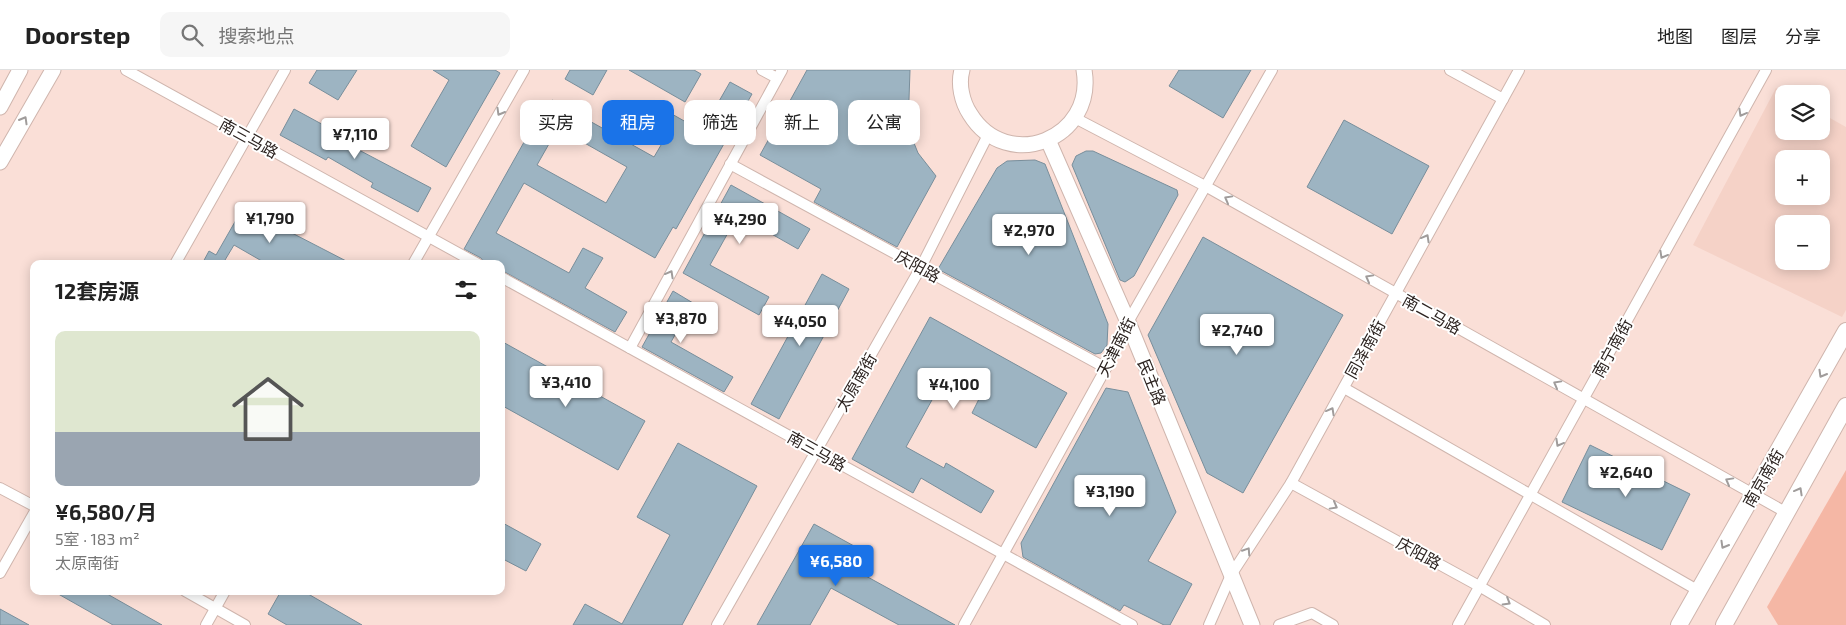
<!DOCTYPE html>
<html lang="zh">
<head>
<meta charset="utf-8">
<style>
  body { margin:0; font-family:"Exo 2","Noto Sans SC",sans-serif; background:#f6f6f6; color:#222; height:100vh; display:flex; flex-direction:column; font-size:19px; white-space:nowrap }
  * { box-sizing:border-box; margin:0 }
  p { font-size:16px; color:#767676 }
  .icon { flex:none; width:28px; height:28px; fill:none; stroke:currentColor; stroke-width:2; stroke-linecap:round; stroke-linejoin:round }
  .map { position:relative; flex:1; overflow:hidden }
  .panel { position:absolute; left:30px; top:190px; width:475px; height:335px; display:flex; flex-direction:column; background:#fff; border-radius:10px; box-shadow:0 2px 12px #0003 }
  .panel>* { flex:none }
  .guide { position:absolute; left:520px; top:30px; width:475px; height:45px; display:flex; gap:10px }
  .fabs { position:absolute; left:1775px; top:15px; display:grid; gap:10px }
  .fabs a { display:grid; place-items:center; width:55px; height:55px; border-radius:10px; background:#fff; box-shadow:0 2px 12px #0003; font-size:25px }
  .price { position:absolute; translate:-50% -42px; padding:0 11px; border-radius:5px; background:#fff; color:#222; font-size:16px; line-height:32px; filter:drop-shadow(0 1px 2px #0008) }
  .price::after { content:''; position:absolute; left:50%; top:30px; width:15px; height:11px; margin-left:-8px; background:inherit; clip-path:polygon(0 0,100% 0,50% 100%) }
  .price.active { background:#1a73e8; color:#fff }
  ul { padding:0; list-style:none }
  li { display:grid; align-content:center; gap:10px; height:265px; padding:0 25px }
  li+li { border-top:1px solid #e0e0e0 }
  li span { display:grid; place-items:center; height:155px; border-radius:10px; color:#555 }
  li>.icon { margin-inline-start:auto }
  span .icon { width:90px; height:90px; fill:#fffc; stroke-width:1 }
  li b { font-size:21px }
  h2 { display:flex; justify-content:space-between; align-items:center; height:60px; padding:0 25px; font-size:21px }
  .tag { padding:0 18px; border-radius:10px; background:#fff; box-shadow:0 2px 12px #0003; font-size:18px; line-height:45px }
  .tag.active { background:#1a73e8; color:#fff }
  header { display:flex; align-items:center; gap:30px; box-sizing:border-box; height:70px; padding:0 25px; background:#fff; border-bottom:1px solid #e0e0e0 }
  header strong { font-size:24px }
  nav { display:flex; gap:28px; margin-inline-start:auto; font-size:18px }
  .search { width:350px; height:45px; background:#f6f6f6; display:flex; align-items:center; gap:12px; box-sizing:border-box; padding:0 18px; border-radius:10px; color:#767676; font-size:19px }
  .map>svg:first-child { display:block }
  .built { fill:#f5d2c7; fill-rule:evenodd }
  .green { fill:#f5b7a5 }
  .building { fill:#9db4c2; stroke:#788e9b; fill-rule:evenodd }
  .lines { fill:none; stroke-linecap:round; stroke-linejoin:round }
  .street-casing { stroke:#cfb5ad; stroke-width:12 }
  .secondary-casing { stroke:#cfb5ad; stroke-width:17 }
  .primary-casing { stroke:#cfb5ad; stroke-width:18 }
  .street { stroke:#fff; stroke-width:10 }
  .secondary { stroke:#fff; stroke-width:15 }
  .primary { stroke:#fff; stroke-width:16 }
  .oneway { stroke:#a09c9b }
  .labels { text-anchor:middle; stroke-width:4; stroke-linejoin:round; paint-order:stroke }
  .street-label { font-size:16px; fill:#2c2320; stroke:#fff }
</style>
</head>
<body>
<header>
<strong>Doorstep</strong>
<div class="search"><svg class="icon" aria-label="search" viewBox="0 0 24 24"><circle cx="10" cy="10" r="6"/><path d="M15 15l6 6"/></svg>搜索地点</div>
<nav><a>地图</a><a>图层</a><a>分享</a></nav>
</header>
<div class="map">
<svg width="1846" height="555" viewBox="0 0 1846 555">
  <rect width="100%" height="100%" fill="#fadfd7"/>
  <path class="built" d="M 1776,18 L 1786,24 L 1784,24 L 1784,61 L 1821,61 L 1821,43 L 1846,57 L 1846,240 L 1842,247 L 1693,175 ZM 1784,89 L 1821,89 L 1821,126 L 1784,126 ZM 1784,154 L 1821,154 L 1821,191 L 1784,191 Z"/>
  <path class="green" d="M 1846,400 L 1846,555 L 1778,555 L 1767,537 Z"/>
  <g class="building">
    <path d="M 317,0 L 357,0 L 338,30 L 309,13 Z"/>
    <path d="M 433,0 L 495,0 L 500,3 L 446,97 L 411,76 L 449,10 Z"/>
    <path d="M 570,0 L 607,0 L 593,25 L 565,9 Z"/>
    <path d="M 629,0 L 694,0 L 701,4 L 685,32 Z"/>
    <path d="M 807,0 L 910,0 L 908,58 L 918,83 L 936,106 L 897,177 L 814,132 L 821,119 L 760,85 Z"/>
    <path d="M 1179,0 L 1251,0 L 1223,48 L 1169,16 Z"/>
    <path d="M 730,12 L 752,24 L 676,159 L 673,157 L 655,188 L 524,113 L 496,163 L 569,203 L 583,178 L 603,188 L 585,218 L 627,242 L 615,262 L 501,200 L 501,194 L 485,194 L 481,188 L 464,179 L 537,49 L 540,50 L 552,30 L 654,87 L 664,70 L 657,66 L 670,43 L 702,61 ZM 558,58 L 627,97 L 606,133 L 537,95 Z"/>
    <path d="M 294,39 L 340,64 L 338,69 L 431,118 L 418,142 L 371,117 L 373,113 L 328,87 L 326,90 L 280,65 Z"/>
    <path d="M 1344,50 L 1429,96 L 1392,164 L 1307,117 Z"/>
    <path d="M 1086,81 L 1093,81 L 1177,120 L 1178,125 L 1134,206 L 1125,212 L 1120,210 L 1072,95 L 1076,86 Z"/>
    <path d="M 1035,90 L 1045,94 L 1108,254 L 1107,275 L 1101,283 L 1095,284 L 938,199 L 997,98 L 1007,91 Z"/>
    <path d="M 731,115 L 810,159 L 798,179 L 738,145 L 710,195 L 769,227 L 759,245 L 683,203 Z"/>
    <path d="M 244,136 L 290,162 L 352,194 L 267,194 L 234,175 L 225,190 L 232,194 L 202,194 L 209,181 L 216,185 Z"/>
    <path d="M 1203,167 L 1343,245 L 1243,423 L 1207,403 L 1148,265 Z"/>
    <path d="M 822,204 L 849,219 L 779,349 L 751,334 Z"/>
    <path d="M 673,221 L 693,233 L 671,272 L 733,307 L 724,322 L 642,277 Z"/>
    <path d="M 930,247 L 1067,323 L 1036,378 L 972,343 L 979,329 L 943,310 L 906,377 L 944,398 L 946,393 L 994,421 L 981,443 L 921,408 L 913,423 L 852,389 Z"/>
    <path d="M 501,271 L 645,351 L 618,400 L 501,335 Z"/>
    <path d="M 1106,318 L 1128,322 L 1176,442 L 1148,491 L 1192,514 L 1170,555 L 1164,555 L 1124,535 L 1120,541 L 1023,487 L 1021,473 Z"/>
    <path d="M 678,373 L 757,416 L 682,555 L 573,555 L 585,534 L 622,554 L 670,465 L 637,447 Z"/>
    <path d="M 1590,375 L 1690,424 L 1662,480 L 1562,432 Z"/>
    <path d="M 501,452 L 541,474 L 526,501 L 501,488 Z"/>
    <path d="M 814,454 L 854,476 L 844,494 L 955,555 L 899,555 L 831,518 L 810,555 L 757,555 Z"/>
    <path d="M 53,521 L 102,521 L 162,555 L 113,555 Z"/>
    <path d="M 281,521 L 303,521 L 362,555 L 287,555 L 268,544 Z"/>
    <path d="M 0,539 L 29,555 L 0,555 Z"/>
  </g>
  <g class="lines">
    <defs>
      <g id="street">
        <path d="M 126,0 L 478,194"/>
        <path d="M 762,0 L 777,8"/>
        <path d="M 1450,0 L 1503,29"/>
        <path d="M 1075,48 L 1207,117 L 1787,443"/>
        <path d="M 730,94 L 1106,298"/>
        <path d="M 175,194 L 285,0"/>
        <path d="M 413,194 L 524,0"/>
        <path d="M 501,207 L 1132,555"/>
        <path d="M 630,278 L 782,0"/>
        <path d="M 1344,318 L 1699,521"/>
        <path d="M 1291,413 L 1479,516 L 1545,555"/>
        <path d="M 0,418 L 34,436"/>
        <path d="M 0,503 L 34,443"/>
        <path d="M 185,521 L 245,555"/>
        <path d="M 206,555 L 225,521"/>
        <path d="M 717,555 L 921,197 L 988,65"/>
        <path d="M 964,555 L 1106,298 L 1128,252 L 1272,0"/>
        <path d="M 1209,555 L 1231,505 L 1291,413 L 1519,0"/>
        <path d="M 1279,555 L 1312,543 L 1333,555"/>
        <path d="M 1458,555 L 1766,0"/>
      </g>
      <g id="secondary">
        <path d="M 962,0 C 958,14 962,32 970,44 C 1007,104 1096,69 1084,0"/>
        <path d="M 0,37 L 20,0"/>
        <path d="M 1048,70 L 1128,252 L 1252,555"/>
        <path d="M 0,92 L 53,0"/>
      </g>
      <g id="primary">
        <path d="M 1679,555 L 1846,261"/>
        <path d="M 1724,555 L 1846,336"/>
      </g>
    </defs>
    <use href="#street" class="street-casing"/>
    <use href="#secondary" class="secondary-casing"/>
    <use href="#primary" class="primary-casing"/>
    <use href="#street" class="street"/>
    <use href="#secondary" class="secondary"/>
    <use href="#primary" class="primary"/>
  </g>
  <defs><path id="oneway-chevron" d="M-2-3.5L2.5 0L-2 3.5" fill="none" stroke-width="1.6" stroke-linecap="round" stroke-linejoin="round" transform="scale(1.25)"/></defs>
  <g class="oneway">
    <use href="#oneway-chevron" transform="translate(500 42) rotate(120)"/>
    <use href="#oneway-chevron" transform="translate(1742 43) rotate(119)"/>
    <use href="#oneway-chevron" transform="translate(24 50) rotate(-60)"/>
    <use href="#oneway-chevron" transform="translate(1228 129) rotate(-151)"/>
    <use href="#oneway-chevron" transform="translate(1426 168) rotate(-61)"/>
    <use href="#oneway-chevron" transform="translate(1663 185) rotate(119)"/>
    <use href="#oneway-chevron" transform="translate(670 204) rotate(-61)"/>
    <use href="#oneway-chevron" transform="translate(1369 208) rotate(-151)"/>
    <use href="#oneway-chevron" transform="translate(1822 304) rotate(120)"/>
    <use href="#oneway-chevron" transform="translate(1557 314) rotate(-151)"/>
    <use href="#oneway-chevron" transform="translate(1331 341) rotate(-61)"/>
    <use href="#oneway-chevron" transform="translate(1559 373) rotate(119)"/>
    <use href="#oneway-chevron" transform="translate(1729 411) rotate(-151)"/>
    <use href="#oneway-chevron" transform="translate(1799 421) rotate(-61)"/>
    <use href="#oneway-chevron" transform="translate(1334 436) rotate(29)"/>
    <use href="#oneway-chevron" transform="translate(1724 475) rotate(120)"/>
    <use href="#oneway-chevron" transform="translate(1247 481) rotate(-57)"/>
    <use href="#oneway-chevron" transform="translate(1507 532) rotate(31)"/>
  </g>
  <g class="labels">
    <g class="street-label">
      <text transform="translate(249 68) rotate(29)" y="6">南三马路</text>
      <text transform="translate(918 196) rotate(29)" y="6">庆阳路</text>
      <text transform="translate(1432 244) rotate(29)" y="6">南二马路</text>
      <text transform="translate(1116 277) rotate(-63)" y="6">天津南街</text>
      <text transform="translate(1612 278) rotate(-61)" y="6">南宁南街</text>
      <text transform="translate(1365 279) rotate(-61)" y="6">同泽南街</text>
      <text transform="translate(856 312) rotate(-60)" y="6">太原南街</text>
      <text transform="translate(1152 312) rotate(68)" y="6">民主路</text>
      <text transform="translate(817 381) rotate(29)" y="6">南三马路</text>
      <text transform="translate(1763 408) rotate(-60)" y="6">南京南街</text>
      <text transform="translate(1419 483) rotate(29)" y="6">庆阳路</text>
    </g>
  </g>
</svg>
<div class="fabs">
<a><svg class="icon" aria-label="layers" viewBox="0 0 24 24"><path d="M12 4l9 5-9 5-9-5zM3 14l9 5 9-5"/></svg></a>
<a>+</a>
<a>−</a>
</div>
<b class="price" style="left:355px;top:90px">¥7,110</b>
<b class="price" style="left:270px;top:174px">¥1,790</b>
<b class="price" style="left:740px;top:175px">¥4,290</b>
<b class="price" style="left:1029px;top:186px">¥2,970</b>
<b class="price" style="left:681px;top:274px">¥3,870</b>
<b class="price" style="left:800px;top:277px">¥4,050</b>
<b class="price" style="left:1237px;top:286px">¥2,740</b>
<b class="price" style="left:566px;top:338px">¥3,410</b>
<b class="price" style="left:954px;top:340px">¥4,100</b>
<b class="price" style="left:1626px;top:428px">¥2,640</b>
<b class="price" style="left:1110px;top:447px">¥3,190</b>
<b class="price active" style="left:836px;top:517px">¥6,580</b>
<div class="guide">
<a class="tag">买房</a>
<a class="tag active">租房</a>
<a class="tag">筛选</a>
<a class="tag">新上</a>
<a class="tag">公寓</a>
</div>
<section class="panel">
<h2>12套房源<svg class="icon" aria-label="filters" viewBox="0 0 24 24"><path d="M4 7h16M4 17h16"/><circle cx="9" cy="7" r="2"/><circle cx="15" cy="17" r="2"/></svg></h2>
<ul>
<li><span style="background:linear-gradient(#dfe7d0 65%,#9aa5b1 0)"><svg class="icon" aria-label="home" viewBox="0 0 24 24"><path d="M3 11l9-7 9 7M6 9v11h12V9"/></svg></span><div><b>¥6,580/月</b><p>5室 · 183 m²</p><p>太原南街</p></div></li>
</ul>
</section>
</div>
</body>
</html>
